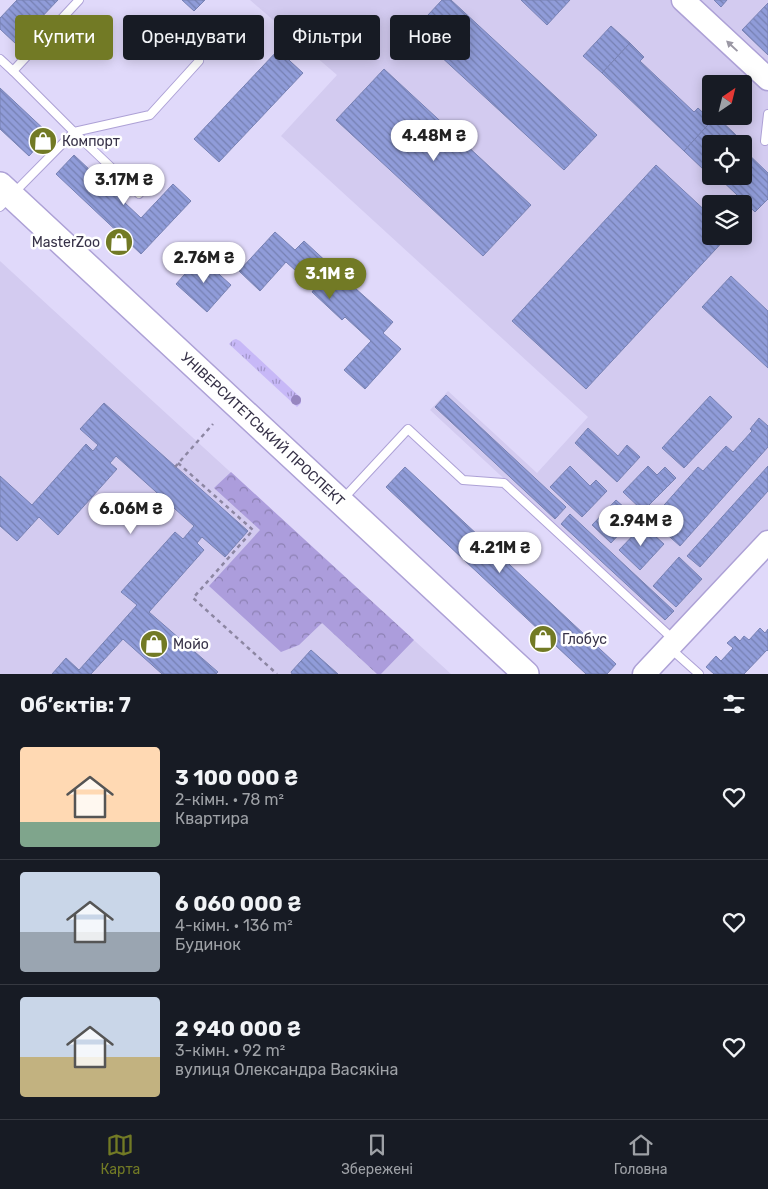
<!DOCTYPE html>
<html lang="uk">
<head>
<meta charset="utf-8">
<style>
  body { margin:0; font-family:Rubik,sans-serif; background:#242831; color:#f1f3f6; height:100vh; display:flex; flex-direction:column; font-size:19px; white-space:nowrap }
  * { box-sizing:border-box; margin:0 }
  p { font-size:16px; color:#9ea1a6 }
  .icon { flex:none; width:28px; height:28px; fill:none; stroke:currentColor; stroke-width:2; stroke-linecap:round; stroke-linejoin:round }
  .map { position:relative; height:674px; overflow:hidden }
  .details { display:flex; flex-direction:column; background:#171b24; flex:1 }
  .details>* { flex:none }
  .hud { position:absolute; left:15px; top:15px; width:500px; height:45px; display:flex; gap:10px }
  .needle { width:32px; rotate:35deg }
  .controls { position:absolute; left:702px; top:75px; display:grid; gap:10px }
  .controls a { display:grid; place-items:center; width:50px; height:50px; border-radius:5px; background:#171b24; box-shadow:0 2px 12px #0003; font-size:25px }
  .price { position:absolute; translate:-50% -42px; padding:0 11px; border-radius:18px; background:#fff; color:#222; font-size:16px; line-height:32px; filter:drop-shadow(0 1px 2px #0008) }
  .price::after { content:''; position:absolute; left:50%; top:30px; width:15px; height:11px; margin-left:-8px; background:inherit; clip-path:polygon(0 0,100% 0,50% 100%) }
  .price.active { background:#727a25; color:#fff }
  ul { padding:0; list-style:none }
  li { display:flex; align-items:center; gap:15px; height:125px; padding:0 20px }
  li+li { border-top:1px solid #363941 }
  li span { display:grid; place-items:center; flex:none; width:140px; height:100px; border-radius:5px; color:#555 }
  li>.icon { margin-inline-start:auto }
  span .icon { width:60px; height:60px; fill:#fffc; stroke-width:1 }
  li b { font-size:21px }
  h2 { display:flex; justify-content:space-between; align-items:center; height:60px; padding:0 20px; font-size:21px }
  .pill { padding:0 18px; border-radius:5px; background:#171b24; box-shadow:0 2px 12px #0003; font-size:18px; line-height:45px }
  .pill.active { background:#727a25; color:#fff }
  .dock { display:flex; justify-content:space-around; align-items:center; height:70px; border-top:1px solid #363941; background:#171b24; font-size:14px; color:#9ea1a6 }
  .dock a { display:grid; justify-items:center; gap:2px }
  .dock .active { color:#727a25 }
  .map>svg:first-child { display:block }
  .built { fill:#d3cbf0; fill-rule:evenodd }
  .grass { fill:url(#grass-tufts) }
  .forest { fill:url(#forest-crowns) }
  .building { fill:url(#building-back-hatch); stroke:#7882b4 }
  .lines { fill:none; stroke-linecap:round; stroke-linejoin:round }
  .lane-casing { stroke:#ada1d6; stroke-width:10 }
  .secondary-casing { stroke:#ada1d6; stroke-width:25 }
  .primary-casing { stroke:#ada1d6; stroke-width:28 }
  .path { stroke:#8c86a2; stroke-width:2.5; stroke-dasharray:4 4; stroke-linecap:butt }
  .lane { stroke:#fff; stroke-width:8 }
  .secondary { stroke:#fff; stroke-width:22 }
  .primary { stroke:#fff; stroke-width:25 }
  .tree { fill:#9686bf }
  .oneway { fill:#9b98a4 }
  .labels { text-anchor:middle; stroke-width:5; stroke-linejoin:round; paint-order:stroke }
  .poi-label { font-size:14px; fill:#373248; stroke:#fff; text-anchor:start }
  .street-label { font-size:14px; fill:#373248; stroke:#fff }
</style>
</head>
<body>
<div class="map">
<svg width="768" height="674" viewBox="0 0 768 674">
  <defs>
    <pattern id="grass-tufts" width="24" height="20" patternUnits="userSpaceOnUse" patternTransform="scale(1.25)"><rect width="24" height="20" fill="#c7b8f7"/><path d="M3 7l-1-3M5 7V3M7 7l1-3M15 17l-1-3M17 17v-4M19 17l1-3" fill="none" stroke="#a296ca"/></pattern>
    <pattern id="forest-crowns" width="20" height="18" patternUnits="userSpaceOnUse" patternTransform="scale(1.25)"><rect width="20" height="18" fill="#ac9ddc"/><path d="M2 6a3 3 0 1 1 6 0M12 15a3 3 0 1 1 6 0" fill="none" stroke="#8d81b4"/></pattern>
    <pattern id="building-back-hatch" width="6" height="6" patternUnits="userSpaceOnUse" patternTransform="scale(1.25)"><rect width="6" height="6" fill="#909cd9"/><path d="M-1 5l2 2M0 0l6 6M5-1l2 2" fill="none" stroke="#7680b2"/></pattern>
  </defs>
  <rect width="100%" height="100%" fill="#e0d9fa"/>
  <g class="built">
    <path d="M 250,0 L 768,0 L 768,542 L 677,639 L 430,410 L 448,391 L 537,473 L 588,417 L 281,136 L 337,75 ZM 711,84 L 744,84 L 744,116 L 711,116 ZM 711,144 L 744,144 L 744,176 L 711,176 ZM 711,204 L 744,204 L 744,236 L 711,236 Z"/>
    <path d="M 0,261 L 51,308 L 451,674 L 0,674 Z"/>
  </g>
  <path class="grass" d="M 236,339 L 240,341 L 301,398 L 301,403 L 297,407 L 229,344 L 233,340 Z"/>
  <path class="forest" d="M 231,472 L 414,640 L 381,674 L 377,674 L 322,623 L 299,645 L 281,652 L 209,586 L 260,530 L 214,488 Z"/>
  <g class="building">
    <path d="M 17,0 L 58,0 L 16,44 L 0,29 L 0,18 Z"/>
    <path d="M 182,0 L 205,0 L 194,11 Z"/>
    <path d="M 442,0 L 451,0 L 597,135 L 564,170 L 413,31 Z"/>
    <path d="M 521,0 L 570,0 L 547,25 Z"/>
    <path d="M 714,0 L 727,0 L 721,7 Z"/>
    <path d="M 768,3 L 768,55 L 742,30 Z"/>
    <path d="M 611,26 L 630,43 L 602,73 L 583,56 Z"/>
    <path d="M 630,43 L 644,57 L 640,61 L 694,112 L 698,108 L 712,121 L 684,151 L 602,73 Z"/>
    <path d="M 278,50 L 303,73 L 219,162 L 194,139 Z"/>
    <path d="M 384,69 L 531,205 L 483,256 L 336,120 Z"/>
    <path d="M 0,88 L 49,134 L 29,156 L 0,129 Z"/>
    <path d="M 716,116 L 736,135 L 732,139 L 737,144 L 711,144 L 711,171 L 706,167 L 704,170 L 684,151 Z"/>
    <path d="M 744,150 L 768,173 L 768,199 L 755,212 L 717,176 L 744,176 Z"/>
    <path d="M 74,155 L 141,218 L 173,184 L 191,201 L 141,254 L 56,174 Z"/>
    <path d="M 656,165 L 711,216 L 711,236 L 728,236 L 586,389 L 512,321 Z"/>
    <path d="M 275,232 L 295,250 L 304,241 L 344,278 L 350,272 L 361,282 L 355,288 L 393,322 L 383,333 L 401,349 L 365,389 L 344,370 L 371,341 L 345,317 L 342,320 L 312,292 L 315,288 L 286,262 L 260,291 L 239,271 Z"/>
    <path d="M 200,257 L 231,285 L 207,312 L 176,284 Z"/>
    <path d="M 731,276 L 768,311 L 768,368 L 702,307 Z"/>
    <path d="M 446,395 L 566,507 L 555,519 L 435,407 Z"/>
    <path d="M 710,396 L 732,417 L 684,468 L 662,448 Z"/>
    <path d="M 104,403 L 248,531 L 225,557 L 202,537 L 197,543 L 204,550 L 149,612 L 218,672 L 216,674 L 162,674 L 123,639 L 91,674 L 52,674 L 66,658 L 79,670 L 137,605 L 121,592 L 175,532 L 183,539 L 194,526 L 116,456 L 110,463 L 117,469 L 58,535 L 39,517 L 17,541 L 0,526 L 0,476 L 32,505 L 86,444 L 93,451 L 98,445 L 80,429 Z"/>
    <path d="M 759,418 L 768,426 L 768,447 L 680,546 L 662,530 L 668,523 L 657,513 L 698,467 L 703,471 L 726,446 L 733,452 L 752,431 L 750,429 Z"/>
    <path d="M 588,428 L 618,456 L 627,445 L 640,457 L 617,482 L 575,443 Z"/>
    <path d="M 570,466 L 590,486 L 596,480 L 607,491 L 582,517 L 550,487 Z"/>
    <path d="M 648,466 L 657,475 L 665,467 L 676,478 L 643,511 L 623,492 Z"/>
    <path d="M 768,466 L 768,491 L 700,567 L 687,556 Z"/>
    <path d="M 405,467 L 616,664 L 607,674 L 586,674 L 386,487 Z"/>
    <path d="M 616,500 L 635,517 L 611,543 L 592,525 Z"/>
    <path d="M 570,514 L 674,611 L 665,620 L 561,524 Z"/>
    <path d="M 643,525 L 664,544 L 640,570 L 619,550 Z"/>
    <path d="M 679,557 L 702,579 L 676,607 L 653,586 Z"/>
    <path d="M 760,628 L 765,633 L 768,629 L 768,651 L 767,650 L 744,674 L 714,674 L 706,667 L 716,656 L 721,661 L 733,648 L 727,643 L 735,636 L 740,641 L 744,636 L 749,640 Z"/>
    <path d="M 311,650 L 338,674 L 292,674 L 291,672 Z"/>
  </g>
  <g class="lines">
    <defs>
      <g id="lane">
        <path d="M 0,59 L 13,71 L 79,0"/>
        <path d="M 13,71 L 74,132 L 150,115 L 199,61"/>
        <path d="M 765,141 L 768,114"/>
        <path d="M 0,207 L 74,132 L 139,194 L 156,175"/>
        <path d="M 343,499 L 408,429 L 463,480 L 504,483 L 674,640"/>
        <path d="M 671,649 L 699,674"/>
      </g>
      <g id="secondary">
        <path d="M 683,0 L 768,79"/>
        <path d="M 644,674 L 768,542"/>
      </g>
      <path id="primary" d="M 0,185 L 526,674"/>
    </defs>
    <use href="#lane" class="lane-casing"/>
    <use href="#secondary" class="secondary-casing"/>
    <use href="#primary" class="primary-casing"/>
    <g class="path">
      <path d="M 178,463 L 253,530 L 193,598 L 277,674"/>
      <path d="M 175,467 L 213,424"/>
    </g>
    <use href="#lane" class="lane"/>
    <use href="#secondary" class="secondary"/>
    <use href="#primary" class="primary"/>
  </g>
  <circle class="tree" cx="296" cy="400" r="5"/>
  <defs><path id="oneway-solid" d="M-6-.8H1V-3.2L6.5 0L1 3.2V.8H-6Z" transform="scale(1.25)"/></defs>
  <use class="oneway" href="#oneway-solid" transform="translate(732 46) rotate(-137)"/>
  <defs>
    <symbol id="shop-disc" viewBox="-11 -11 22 22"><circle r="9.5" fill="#727a25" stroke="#fff"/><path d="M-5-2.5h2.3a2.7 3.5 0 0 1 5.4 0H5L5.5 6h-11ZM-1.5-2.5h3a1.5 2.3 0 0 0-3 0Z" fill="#fff"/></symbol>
  </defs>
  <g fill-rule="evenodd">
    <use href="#shop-disc" x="27" y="125" width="32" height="32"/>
    <use href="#shop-disc" x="103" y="226" width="32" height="32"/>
    <use href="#shop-disc" x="527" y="623" width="32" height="32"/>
    <use href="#shop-disc" x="138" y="628" width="32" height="32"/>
  </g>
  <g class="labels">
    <g class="poi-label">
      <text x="62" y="146">Компорт</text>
      <text x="100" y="247" text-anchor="end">MasterZoo</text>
      <text x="562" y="644">Глобус</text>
      <text x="173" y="649">Мойо</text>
    </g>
    <g class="street-label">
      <text transform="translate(263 429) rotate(43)" y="5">УНІВЕРСИТЕТСЬКИЙ ПРОСПЕКТ</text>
    </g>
  </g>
</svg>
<div class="controls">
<a><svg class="needle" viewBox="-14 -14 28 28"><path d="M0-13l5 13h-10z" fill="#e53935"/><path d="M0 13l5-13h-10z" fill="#9ea1a6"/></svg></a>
<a><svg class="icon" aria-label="locate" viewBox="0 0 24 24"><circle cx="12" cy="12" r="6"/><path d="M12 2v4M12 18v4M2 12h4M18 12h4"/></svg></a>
<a><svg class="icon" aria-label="layers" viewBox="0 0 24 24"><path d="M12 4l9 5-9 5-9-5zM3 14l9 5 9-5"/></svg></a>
</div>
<b class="price" style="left:434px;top:162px">4.48M ₴</b>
<b class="price" style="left:124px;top:206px">3.17M ₴</b>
<b class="price" style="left:204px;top:284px">2.76M ₴</b>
<b class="price active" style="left:330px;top:300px">3.1M ₴</b>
<b class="price" style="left:131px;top:535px">6.06M ₴</b>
<b class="price" style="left:641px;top:547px">2.94M ₴</b>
<b class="price" style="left:500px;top:574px">4.21M ₴</b>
<div class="hud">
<a class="pill active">Купити</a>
<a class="pill">Орендувати</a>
<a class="pill">Фільтри</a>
<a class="pill">Нове</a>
</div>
</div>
<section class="details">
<h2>Об’єктів: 7<svg class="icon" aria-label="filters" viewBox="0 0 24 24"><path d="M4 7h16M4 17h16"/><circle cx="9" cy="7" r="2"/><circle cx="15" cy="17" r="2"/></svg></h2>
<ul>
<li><span style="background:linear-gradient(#ffd9b3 75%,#7fa58c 0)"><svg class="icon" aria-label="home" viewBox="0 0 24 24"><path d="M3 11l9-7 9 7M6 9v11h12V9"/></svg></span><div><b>3 100 000 ₴</b><p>2-кімн. · 78 m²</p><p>Квартира</p></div><svg class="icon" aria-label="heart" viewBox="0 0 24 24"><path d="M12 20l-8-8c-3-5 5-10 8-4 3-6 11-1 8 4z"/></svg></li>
<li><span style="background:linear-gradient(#c9d6e8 60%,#9aa5b1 0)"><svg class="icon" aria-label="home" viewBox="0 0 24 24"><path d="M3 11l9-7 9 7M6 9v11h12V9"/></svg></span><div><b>6 060 000 ₴</b><p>4-кімн. · 136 m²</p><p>Будинок</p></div><svg class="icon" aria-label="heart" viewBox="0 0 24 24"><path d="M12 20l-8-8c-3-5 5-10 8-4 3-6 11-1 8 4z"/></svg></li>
<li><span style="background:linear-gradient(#c9d6e8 60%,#c2b280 0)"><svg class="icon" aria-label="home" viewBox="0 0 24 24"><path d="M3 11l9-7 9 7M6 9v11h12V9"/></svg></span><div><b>2 940 000 ₴</b><p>3-кімн. · 92 m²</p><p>вулиця Олександра Васякіна</p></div><svg class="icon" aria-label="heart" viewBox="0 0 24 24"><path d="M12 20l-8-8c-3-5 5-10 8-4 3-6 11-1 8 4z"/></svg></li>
</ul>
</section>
<nav class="dock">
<a class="active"><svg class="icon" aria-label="map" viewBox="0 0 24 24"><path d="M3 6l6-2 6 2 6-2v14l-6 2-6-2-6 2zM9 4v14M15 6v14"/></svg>Карта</a>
<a><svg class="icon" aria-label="saved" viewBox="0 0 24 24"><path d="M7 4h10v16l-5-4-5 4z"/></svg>Збережені</a>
<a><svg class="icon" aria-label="home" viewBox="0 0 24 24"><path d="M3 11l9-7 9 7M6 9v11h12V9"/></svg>Головна</a>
</nav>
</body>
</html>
